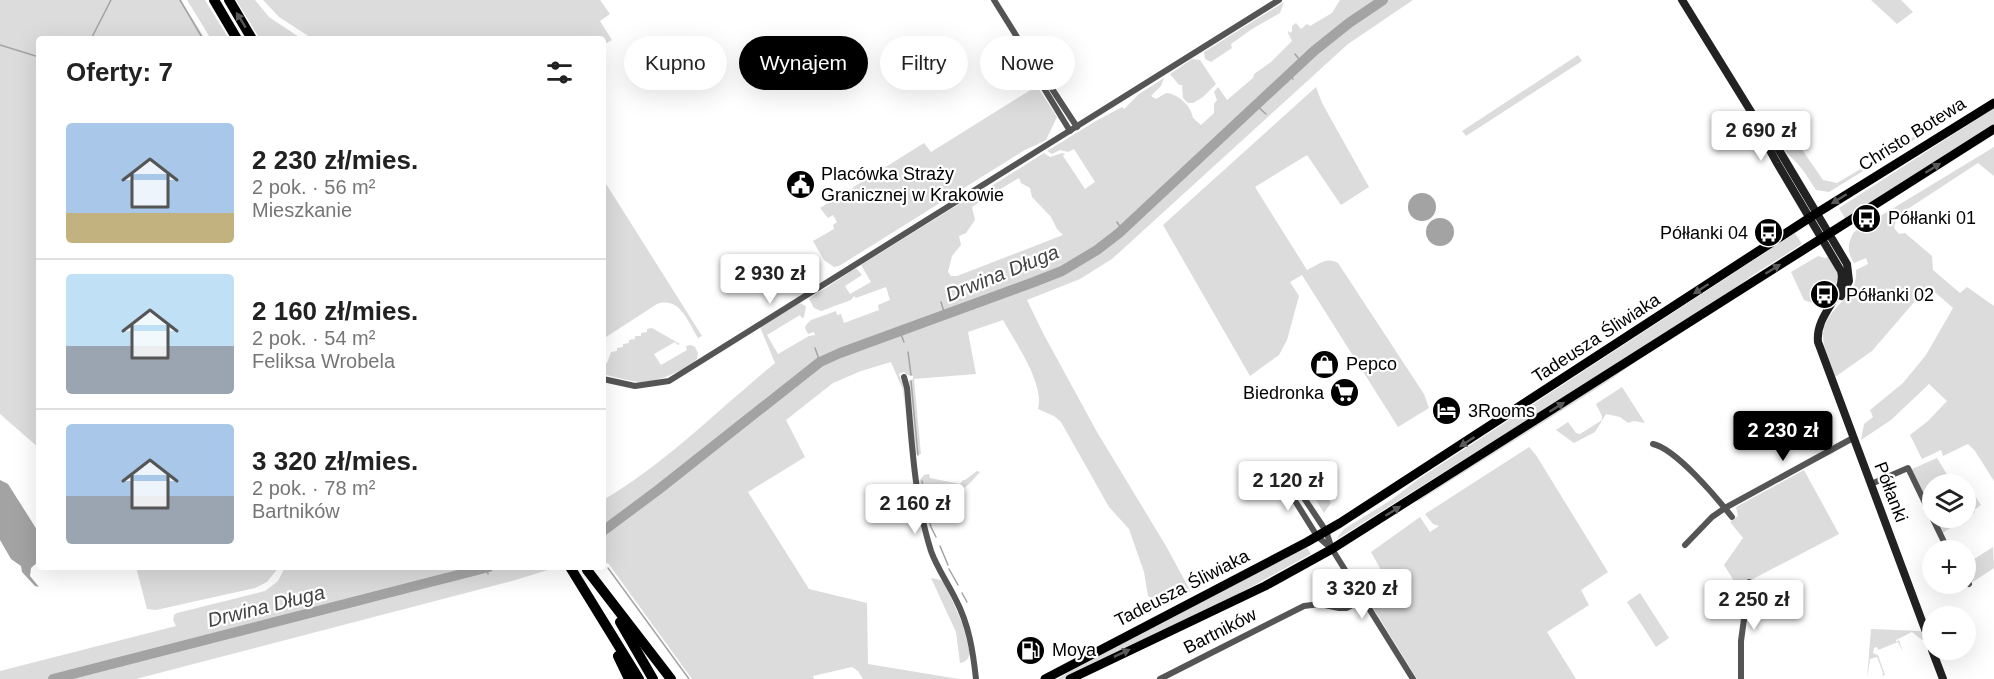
<!DOCTYPE html>
<html lang="pl">
<head>
<meta charset="utf-8">
<style>
  body { margin:0; font-family:Arial,sans-serif; background:#f6f6f6; color:#222; height:100vh; display:flex; flex-direction:column; font-size:22px; white-space:nowrap }
  * { box-sizing:border-box; margin:0 }
  p { font-size:20px; color:#767676 }
  .icon { flex:none; width:33px; height:33px; fill:none; stroke:currentColor; stroke-width:2; stroke-linecap:round; stroke-linejoin:round }
  .map { position:relative; flex:1; overflow:hidden }
  .drawer { position:absolute; left:36px; top:36px; width:570px; height:534px; display:flex; flex-direction:column; background:#fff; border-radius:6px; box-shadow:0 6px 24px #0002 }
  .drawer>* { flex:none }
  .banner { position:absolute; left:624px; top:36px; width:570px; height:54px; display:flex; gap:12px }
  .buttons { position:absolute; left:1922px; top:474px; display:grid; gap:12px }
  .buttons a { display:grid; place-items:center; width:54px; height:54px; border-radius:50%; background:#fff; box-shadow:0 6px 24px #0002; font-size:30px }
  .price { position:absolute; translate:-50% -51px; padding:0 14px; border-radius:6px; background:#fff; color:#222; font-size:20px; line-height:39px; filter:drop-shadow(0 2px 3px #0008) }
  .price::after { content:''; position:absolute; left:50%; top:36px; width:18px; height:14px; margin-left:-9px; background:inherit; clip-path:polygon(0 0,100% 0,50% 100%) }
  .price.on { background:#000; color:#fff }
  ul { padding:0; list-style:none }
  li { display:flex; align-items:center; gap:18px; height:150px; padding:0 30px }
  li+li { border-top:2px solid #e0e0e0 }
  li span { display:grid; place-items:center; flex:none; width:168px; height:120px; border-radius:6px; color:#555 }
  li>.icon { margin-inline-start:auto }
  span .icon { width:72px; height:72px; fill:#fffc; stroke-width:1 }
  li b { font-size:26px }
  h2 { display:flex; justify-content:space-between; align-items:center; height:72px; padding:0 30px; font-size:26px }
  .tag { padding:0 21px; border-radius:27px; background:#fff; box-shadow:0 6px 24px #0002; font-size:21px; line-height:54px }
  .tag.on { background:#000; color:#fff }
  .map>svg:first-child { display:block }
  .green { fill:#dcdcdc }
  .water { fill:#a3a3a3 }
  .lines { fill:none; stroke-linecap:round; stroke-linejoin:round }
  .stream { stroke:#a3a3a3; stroke-width:1.5 }
  .river { stroke:#a3a3a3; stroke-width:10 }
  .street { stroke:#555; stroke-width:6 }
  .secondary { stroke:#222; stroke-width:8 }
  .primary { stroke:#000; stroke-width:9 }
  .highway { stroke:#000; stroke-width:10 }
  .oneway { fill:#595959 }
  .labels { text-anchor:middle; stroke-width:4.5; stroke-linejoin:round; paint-order:stroke }
  .street-label { font-size:18px; fill:#000; stroke:#fff }
  .poi-label { font-size:18px; fill:#000; stroke:#fff; text-anchor:start }
  .water-label { font-size:20px; font-style:italic; fill:#444; stroke:#fff }
</style>
</head>
<body>
<div class="map">
<svg width="1994" height="679" viewBox="0 0 1994 679">
  <rect width="100%" height="100%" fill="#fff"/>
  <g class="green">
    <path d="M 0,0 L 181,0 L 205,39 L 39,39 L 39,448 L 0,414 Z"/>
    <path d="M 187,0 L 205,0 L 229,39 L 211,39 Z"/>
    <path d="M 236,0 L 255,0 L 269,17 L 302,39 L 260,39 Z"/>
    <path d="M 263,0 L 600,0 L 610,14 L 600,21 L 612,40 L 603,45 L 603,39 L 313,39 L 279,17 Z"/>
    <path d="M 1340,0 L 1413,0 L 1348,44 L 1112,259 L 1080,279 L 1027,300 L 1043,333 L 1097,432 L 1166,546 L 1191,592 L 1162,607 L 1158,601 L 1148,596 L 1144,572 L 1129,529 L 1109,507 L 1061,422 L 1054,416 L 1038,409 C 1045,384 1015,342 1003,320 L 968,332 L 976,374 L 914,379 L 921,454 L 915,455 L 908,381 L 913,379 L 913,376 L 907,375 L 904,372 L 899,374 L 904,388 L 905,409 L 903,390 L 891,362 L 861,371 L 833,383 L 786,420 L 805,457 L 748,492 L 809,589 L 867,603 L 868,664 L 959,679 L 863,679 L 858,671 L 852,667 L 813,676 L 814,679 L 692,679 L 608,563 L 603,564 L 603,500 C 666,463 719,409 775,363 L 760,327 L 800,303 L 806,306 L 804,317 L 802,318 L 800,315 L 767,335 L 778,354 L 809,336 L 815,335 L 814,332 L 808,334 L 805,328 L 806,325 L 811,320 L 836,311 L 837,315 L 841,314 L 844,323 L 879,310 L 878,305 L 890,300 L 886,287 L 856,298 L 854,296 L 851,300 L 821,311 L 814,308 L 809,299 L 856,268 L 862,275 L 845,286 L 850,294 L 871,282 L 861,265 L 985,188 L 990,196 L 972,207 L 975,220 L 966,233 L 959,236 L 961,245 L 952,256 L 948,272 L 951,276 L 957,276 L 1063,235 L 1057,229 L 1051,217 L 1032,197 L 1030,188 L 1021,183 L 1019,178 L 994,193 L 990,187 L 1044,153 L 1050,157 L 1062,153 L 1065,154 L 1063,156 L 1085,189 L 1095,182 L 1074,149 L 1068,152 L 1060,150 L 1052,154 L 1047,151 L 1096,121 L 1122,107 L 1124,109 L 1139,94 L 1164,78 L 1161,86 L 1151,96 L 1156,99 L 1166,93 C 1179,94 1191,106 1193,118 L 1201,125 L 1214,113 L 1214,104 L 1217,100 L 1214,92 L 1218,87 L 1227,100 L 1253,78 L 1254,74 L 1271,62 L 1292,41 L 1288,33 L 1288,31 L 1290,33 L 1292,31 L 1292,26 L 1296,23 L 1301,29 L 1307,24 L 1310,26 L 1332,13 Z"/>
    <path d="M 1871,0 L 1901,0 L 1913,12 L 1897,24 Z"/>
    <path d="M 1284,2 L 1280,13 L 1252,29 L 1231,44 L 1232,48 L 1211,62 L 1205,59 L 1204,52 Z"/>
    <path d="M 1578,55 L 1582,61 L 1466,136 L 1462,131 Z"/>
    <path d="M 1192,59 L 1200,60 L 1216,84 L 1203,97 L 1193,103 L 1188,103 L 1183,98 L 1182,85 L 1179,85 L 1170,74 Z"/>
    <path d="M 1037,86 L 1057,117 L 1046,140 L 1023,151 L 839,266 L 834,267 L 824,260 L 813,241 L 834,229 L 833,225 L 837,222 L 833,215 L 828,218 L 820,208 L 924,143 L 931,152 Z"/>
    <path d="M 1316,87 L 1322,103 L 1369,187 L 1341,205 L 1307,155 L 1255,187 L 1307,270 C 1318,265 1326,256 1338,263 L 1424,394 L 1429,408 L 1398,427 L 1302,275 L 1290,282 L 1299,296 L 1287,340 L 1279,355 L 1250,376 L 1163,225 Z"/>
    <path d="M 1994,108 L 1994,126 L 1846,220 L 1839,208 Z"/>
    <path d="M 1780,126 L 1786,130 L 1788,129 L 1823,180 L 1837,183 L 1906,142 L 1927,127 L 1930,130 L 1829,192 L 1816,190 C 1811,183 1807,175 1802,169 C 1793,157 1775,146 1776,128 Z"/>
    <path d="M 1994,147 L 1994,176 L 1978,163 L 1897,216 L 1894,228 L 1899,234 L 1905,233 L 1932,256 L 1933,270 L 1960,293 L 1967,287 L 1994,306 L 1994,481 L 1975,451 L 1968,444 L 1943,456 L 1941,450 L 1922,459 L 1910,435 L 1928,421 L 1947,401 L 1929,384 L 1891,420 L 1861,440 L 1864,424 L 1873,417 L 1870,410 L 1903,383 L 1926,355 L 1953,308 L 1928,286 L 1872,351 L 1835,377 C 1831,364 1823,349 1823,336 C 1823,308 1859,298 1856,270 L 1868,264 L 1866,258 L 1854,263 C 1847,252 1847,243 1854,232 Z"/>
    <path d="M 603,179 L 702,336 L 698,338 C 688,322 680,296 657,304 L 603,339 Z"/>
    <path d="M 1795,233 L 1802,244 L 1753,275 L 1725,296 L 1337,539 L 1339,535 L 1344,529 L 1391,500 L 1420,478 Z"/>
    <path d="M 1818,256 L 1826,258 L 1829,256 C 1836,269 1842,278 1832,291 L 1829,289 L 1814,304 L 1804,300 L 1791,272 Z"/>
    <path d="M 652,328 L 680,344 L 678,345 L 675,342 L 654,354 L 661,365 L 687,350 L 686,346 L 691,345 L 695,347 L 698,353 L 697,359 C 683,371 659,382 640,382 C 628,381 615,377 603,374 L 603,362 L 607,363 L 611,352 L 617,351 L 617,348 L 623,347 L 623,344 L 629,343 L 629,340 L 635,339 L 635,336 L 641,336 L 641,333 L 647,332 L 647,329 Z"/>
    <path d="M 1641,358 L 1607,382 L 1417,502 L 1418,500 Z"/>
    <path d="M 1622,387 L 1645,423 L 1634,421 L 1628,423 L 1620,417 L 1606,414 L 1595,432 L 1574,443 L 1556,430 L 1568,422 L 1576,433 L 1580,434 L 1602,420 L 1602,416 L 1596,404 Z"/>
    <path d="M 1529,447 L 1536,455 L 1608,572 L 1581,590 L 1589,605 L 1547,632 L 1576,679 L 1417,679 L 1359,585 L 1381,570 L 1371,552 L 1420,517 L 1430,532 L 1439,526 L 1433,524 L 1425,514 Z"/>
    <path d="M 1937,458 L 1953,484 L 1932,484 L 1932,514 L 1912,469 Z"/>
    <path d="M 1307,469 L 1331,503 L 1324,513 L 1299,473 Z"/>
    <path d="M 1804,470 L 1839,534 L 1751,580 L 1744,597 L 1724,565 L 1743,538 L 1730,522 L 1738,516 L 1736,507 Z"/>
    <path d="M 977,471 L 980,472 C 963,492 954,497 929,502 L 922,498 L 919,481 L 924,475 L 929,474 L 930,478 L 960,484 L 963,480 L 965,480 Z"/>
    <path d="M 1972,491 L 1981,505 L 1974,510 L 1975,512 L 1941,534 L 1933,518 L 1965,518 L 1965,496 Z"/>
    <path d="M 1307,547 L 1311,554 L 1229,599 L 1063,679 L 1058,679 L 1078,666 Z"/>
    <path d="M 1993,547 L 1994,568 L 1971,583 L 1965,574 L 1965,565 Z"/>
    <path d="M 136,567 L 279,567 L 267,582 L 255,588 L 156,610 L 147,609 Z"/>
    <path d="M 285,567 L 558,567 L 512,581 L 136,679 L 0,679 L 0,671 L 176,626 L 173,620 L 174,615 L 177,613 L 265,591 L 278,581 Z"/>
    <path d="M 931,578 L 941,580 L 945,584 L 964,627 L 970,654 C 968,659 966,662 960,663 L 956,632 Z"/>
    <path d="M 1640,593 L 1669,638 L 1656,647 L 1627,602 Z"/>
    <path d="M 1871,629 L 1921,631 L 1924,639 L 1922,640 L 1912,632 L 1896,640 L 1896,642 L 1899,640 L 1903,652 L 1898,642 L 1878,650 L 1877,647 L 1874,648 L 1873,653 L 1878,655 L 1885,675 L 1882,676 L 1883,673 L 1877,657 L 1870,659 L 1867,679 Z"/>
  </g>
  <g class="water">
    <circle cx="1422" cy="207" r="14"/>
    <circle cx="1440" cy="232" r="14"/>
    <path d="M 0,480 L 8,484 L 39,533 L 39,561 L 31,568 L 30,576 L 39,587 L 35,586 L 22,572 L 21,566 L 11,559 L 0,540 Z"/>
  </g>
  <g class="lines">
    <g class="stream">
      <path d="M 180,0 L 203,39"/>
      <path d="M 91,39 L 111,0"/>
      <path d="M 0,45 L 39,57"/>
      <path d="M 1295,54 L 1302,63"/>
      <path d="M 1290,75 L 1293,79"/>
      <path d="M 1257,106 L 1266,114"/>
      <path d="M 1117,222 L 1122,230"/>
      <path d="M 941,302 L 945,315"/>
      <path d="M 900,332 L 904,342"/>
      <path d="M 815,348 L 820,362"/>
      <path d="M 908,352 L 911,375"/>
      <path d="M 911,381 L 918,455"/>
      <path d="M 922,481 L 926,499"/>
      <path d="M 927,512 L 931,527 L 936,537"/>
      <path d="M 940,546 L 948,565"/>
      <path d="M 487,568 L 488,574"/>
      <path d="M 608,568 L 689,679"/>
      <path d="M 949,569 L 958,585"/>
      <path d="M 962,593 L 967,602"/>
    </g>
    <g class="river">
      <path d="M 603,531 L 658,490 L 820,362 L 840,353 L 1034,282 L 1062,271 L 1097,250 L 1119,233 L 1314,51 L 1349,23 L 1383,0"/>
      <path d="M 53,679 L 489,567"/>
    </g>
    <g class="street">
      <path d="M 994,0 L 1032,61 L 1039,69 L 1077,127"/>
      <path d="M 1032,62 L 1034,72 L 1070,131"/>
      <path d="M 904,377 L 907,388 C 912,443 914,497 931,551 C 937,568 948,583 956,600 C 969,625 973,651 976,679"/>
      <path d="M 603,379 L 635,386 L 669,381 L 1279,0"/>
      <path d="M 1653,444 C 1676,449 1717,498 1732,517"/>
      <path d="M 1295,472 L 1296,486 L 1326,531 L 1332,549 L 1413,679"/>
      <path d="M 1286,478 L 1292,496 L 1317,536 L 1332,549"/>
      <path d="M 1871,484 L 1908,468 L 1948,550"/>
      <path d="M 1685,545 L 1712,517 L 1725,508 L 1853,438"/>
      <path d="M 1965,578 L 1969,584"/>
      <path d="M 1160,679 L 1304,606 L 1320,604 L 1339,608 L 1347,608 L 1363,599"/>
      <path d="M 1741,679 L 1741,641 L 1749,582"/>
    </g>
    <g class="secondary">
      <path d="M 1682,0 L 1763,131 L 1773,140 L 1847,264 L 1849,281 L 1841,296"/>
      <path d="M 1763,131 L 1766,143 L 1777,163 L 1841,271 C 1847,296 1815,313 1818,342 L 1932,648"/>
      <path d="M 1932,650 L 1943,679"/>
    </g>
    <g class="primary">
      <path d="M 1045,679 L 1307,542 L 1340,523 L 1817,213 L 1994,103"/>
      <path d="M 1070,679 L 1265,586 L 1332,549 L 1994,129"/>
    </g>
    <g class="highway">
      <path d="M 214,0 L 237,39"/>
      <path d="M 229,0 L 252,39"/>
      <path d="M 570,567 L 639,679"/>
      <path d="M 587,570 L 671,679"/>
      <path d="M 620,622 L 653,679"/>
      <path d="M 618,656 L 629,679"/>
    </g>
  </g>
  <defs><path id="oneway-solid" d="M-6-.8H1V-3.2L6.5 0L1 3.2V.8H-6Z" transform="scale(1.5)"/></defs>
  <g class="oneway">
    <use href="#oneway-solid" transform="translate(241 20) rotate(-122)"/>
    <use href="#oneway-solid" transform="translate(1933 168) rotate(-32)"/>
    <use href="#oneway-solid" transform="translate(1839 199) rotate(148)"/>
    <use href="#oneway-solid" transform="translate(1773 269) rotate(-32)"/>
    <use href="#oneway-solid" transform="translate(1701 289) rotate(147)"/>
    <use href="#oneway-solid" transform="translate(1557 407) rotate(-32)"/>
    <use href="#oneway-solid" transform="translate(1467 442) rotate(147)"/>
    <use href="#oneway-solid" transform="translate(1393 511) rotate(-32)"/>
    <use href="#oneway-solid" transform="translate(1122 653) rotate(-25)"/>
  </g>
  <defs>
    <symbol id="civic-disc" viewBox="-11 -11 22 22"><circle r="9.5" fill="#000" stroke="#fff"/><path d="M-.6-6.5H3V-4.5H.6V-3L4-1V1h2V6H-6V1h2V-1L-.6-3ZM-1.2 2.5V6h2.4V2.5Z" fill="#fff"/></symbol>
    <symbol id="bus-disc" viewBox="-11 -11 22 22"><circle r="9.5" fill="#000" stroke="#fff"/><path d="M-5-6H5V4H4V6H2V4H-2V6H-4V4H-5ZM-3.5-4V0h7V-4ZM-3.5 1.2v1.5H-2V1.2ZM2 1.2v1.5H3.5V1.2Z" fill="#fff"/></symbol>
    <symbol id="shop-disc" viewBox="-11 -11 22 22"><circle r="9.5" fill="#000" stroke="#fff"/><path d="M-5-2.5h2.3a2.7 3.5 0 0 1 5.4 0H5L5.5 6h-11ZM-1.5-2.5h3a1.5 2.3 0 0 0-3 0Z" fill="#fff"/></symbol>
    <symbol id="supermarket-disc" viewBox="-11 -11 22 22"><circle r="9.5" fill="#000" stroke="#fff"/><path d="M-6-5.5h2.5l.6 2H6L4.5 2H-2.5L-4.4-4H-6ZM-1.5 3.2a1.3 1.3 0 1 0 .1 0ZM3 3.2a1.3 1.3 0 1 0 .1 0Z" fill="#fff"/></symbol>
    <symbol id="hotel-disc" viewBox="-11 -11 22 22"><circle r="9.5" fill="#000" stroke="#fff"/><path d="M-6-4.5h1.5V1H6V5H4.5V3h-9V5H-6ZM-4 0a1.8 1.8 0 1 1 3.6 0ZM.5 0V-2.5h3Q6-2.5 6 0Z" fill="#fff"/></symbol>
    <symbol id="fuel-disc" viewBox="-11 -11 22 22"><circle r="9.5" fill="#000" stroke="#fff"/><path d="M-5.5-6h7V0h2V4h1.3V-2.5L3-4.5l.8-.8L6-3V5H2.5V1h-1V6h-7ZM-4.2-4.7v3.2H.2V-4.7Z" fill="#fff"/></symbol>
  </defs>
  <g fill-rule="evenodd">
    <use href="#civic-disc" x="784" y="168" width="33" height="33"/>
    <use href="#bus-disc" x="1850" y="202" width="33" height="33"/>
    <use href="#bus-disc" x="1752" y="216" width="33" height="33"/>
    <use href="#bus-disc" x="1808" y="278" width="33" height="33"/>
    <use href="#shop-disc" x="1308" y="348" width="33" height="33"/>
    <use href="#supermarket-disc" x="1328" y="376" width="33" height="33"/>
    <use href="#hotel-disc" x="1430" y="394" width="33" height="33"/>
    <use href="#fuel-disc" x="1014" y="634" width="33" height="33"/>
  </g>
  <g class="labels">
    <g class="street-label">
      <text transform="translate(1912 134) rotate(-32)" y="6">Christo Botewa</text>
      <text transform="translate(1596 338) rotate(-33)" y="6">Tadeusza Śliwiaka</text>
      <text transform="translate(1891 492) rotate(69)" y="6">Półłanki</text>
      <text transform="translate(1182 588) rotate(-27)" y="6">Tadeusza Śliwiaka</text>
      <text transform="translate(1220 631) rotate(-27)" y="6">Bartników</text>
    </g>
    <g class="poi-label">
      <text x="821" y="180">Placówka Straży<tspan x="821" dy="21">Granicznej w Krakowie</tspan></text>
      <text x="1888" y="224">Półłanki 01</text>
      <text x="1748" y="239" text-anchor="end">Półłanki 04</text>
      <text x="1846" y="301">Półłanki 02</text>
      <text x="1346" y="370">Pepco</text>
      <text x="1324" y="399" text-anchor="end">Biedronka</text>
      <text x="1468" y="417">3Rooms</text>
      <text x="1052" y="656">Moya</text>
    </g>
    <g class="water-label">
      <text transform="translate(1002 273) rotate(-22)" y="7">Drwina Długa</text>
      <text transform="translate(266 606) rotate(-14)" y="7">Drwina Długa</text>
    </g>
  </g>
</svg>
<div class="buttons">
<a><svg class="icon" aria-label="layers" viewBox="0 0 24 24"><path d="M12 4l9 5-9 5-9-5zM3 14l9 5 9-5"/></svg></a>
<a>+</a>
<a>−</a>
</div>
<b class="price" style="left:1761px;top:162px">2 690 zł</b>
<b class="price" style="left:770px;top:305px">2 930 zł</b>
<b class="price on" style="left:1783px;top:462px">2 230 zł</b>
<b class="price" style="left:1288px;top:512px">2 120 zł</b>
<b class="price" style="left:915px;top:535px">2 160 zł</b>
<b class="price" style="left:1362px;top:620px">3 320 zł</b>
<b class="price" style="left:1754px;top:631px">2 250 zł</b>
<div class="banner">
<a class="tag">Kupno</a>
<a class="tag on">Wynajem</a>
<a class="tag">Filtry</a>
<a class="tag">Nowe</a>
</div>
<section class="drawer">
<h2>Oferty: 7<svg class="icon" aria-label="filters" viewBox="0 0 24 24"><path d="M4 7h16M4 17h16"/><circle cx="9" cy="7" r="2"/><circle cx="15" cy="17" r="2"/></svg></h2>
<ul>
<li><span style="background:linear-gradient(#a9c7e8 75%,#c2b280 0)"><svg class="icon" aria-label="home" viewBox="0 0 24 24"><path d="M3 11l9-7 9 7M6 9v11h12V9"/></svg></span><div><b>2 230 zł/mies.</b><p>2 pok. · 56 m²</p><p>Mieszkanie</p></div></li>
<li><span style="background:linear-gradient(#bfe0f5 60%,#9aa5b1 0)"><svg class="icon" aria-label="home" viewBox="0 0 24 24"><path d="M3 11l9-7 9 7M6 9v11h12V9"/></svg></span><div><b>2 160 zł/mies.</b><p>2 pok. · 54 m²</p><p>Feliksa Wrobela</p></div></li>
<li><span style="background:linear-gradient(#a9c7e8 60%,#9aa5b1 0)"><svg class="icon" aria-label="home" viewBox="0 0 24 24"><path d="M3 11l9-7 9 7M6 9v11h12V9"/></svg></span><div><b>3 320 zł/mies.</b><p>2 pok. · 78 m²</p><p>Bartników</p></div></li>
</ul>
</section>
</div>
</body>
</html>
